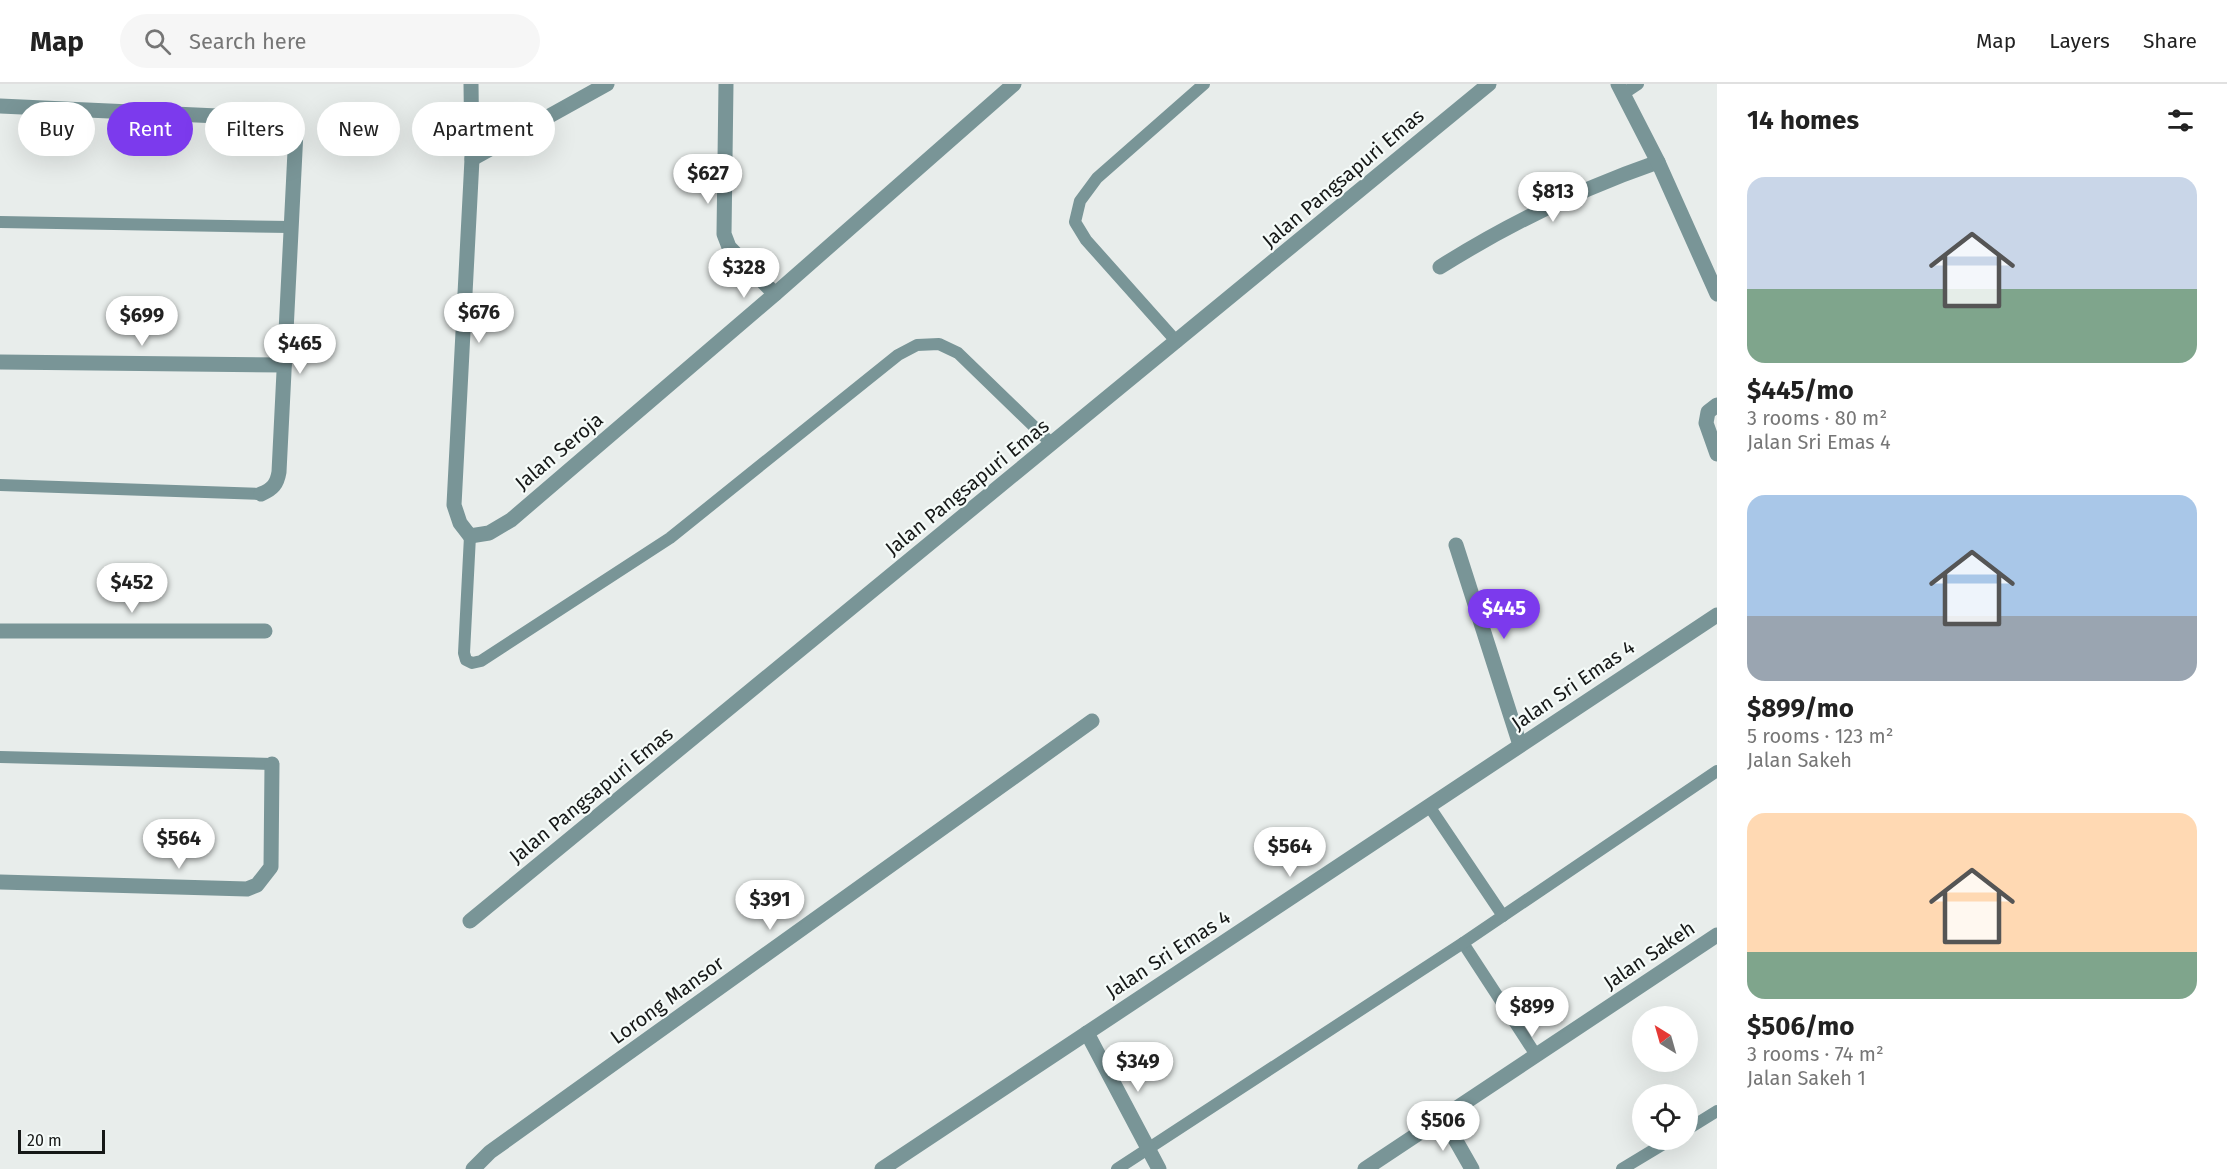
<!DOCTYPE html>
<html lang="en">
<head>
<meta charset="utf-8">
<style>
  body { margin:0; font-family:"Fira Sans",sans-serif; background:#f6f6f6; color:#222; height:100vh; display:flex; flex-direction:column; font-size:22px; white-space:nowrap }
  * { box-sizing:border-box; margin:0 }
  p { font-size:20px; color:#767676 }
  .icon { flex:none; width:33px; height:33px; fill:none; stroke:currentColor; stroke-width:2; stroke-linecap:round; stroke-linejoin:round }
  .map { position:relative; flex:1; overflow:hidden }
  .details { display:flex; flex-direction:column; background:#fff; width:510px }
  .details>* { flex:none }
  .hud { position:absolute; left:18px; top:18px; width:570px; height:54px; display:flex; gap:12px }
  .needle { width:39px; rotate:323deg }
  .tools { position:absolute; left:1632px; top:922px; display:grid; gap:12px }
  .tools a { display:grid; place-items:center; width:66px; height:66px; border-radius:50%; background:#fff; box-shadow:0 6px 24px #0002; font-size:30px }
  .scale { position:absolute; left:18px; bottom:15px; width:87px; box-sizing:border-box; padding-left:6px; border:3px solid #161817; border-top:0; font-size:16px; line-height:21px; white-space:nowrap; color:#161817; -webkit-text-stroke:4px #f5fbf9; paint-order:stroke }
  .price { position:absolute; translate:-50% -51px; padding:0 14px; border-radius:21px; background:#fff; color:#222; font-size:20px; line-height:39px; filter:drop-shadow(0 2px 3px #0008) }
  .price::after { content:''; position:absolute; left:50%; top:36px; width:18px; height:14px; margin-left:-9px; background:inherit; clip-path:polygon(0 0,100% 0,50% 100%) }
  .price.selected { background:#7c3aed; color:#fff }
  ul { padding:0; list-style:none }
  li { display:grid; align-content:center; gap:12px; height:318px; padding:0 30px }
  li span { display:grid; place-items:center; height:186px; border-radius:18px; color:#555 }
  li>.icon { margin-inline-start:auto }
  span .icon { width:108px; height:108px; fill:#fffc; stroke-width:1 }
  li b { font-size:26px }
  h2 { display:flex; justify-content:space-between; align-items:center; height:72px; padding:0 30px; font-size:26px }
  .chip { padding:0 21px; border-radius:27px; background:#fff; box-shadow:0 6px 24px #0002; font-size:21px; line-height:54px }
  .chip.selected { background:#7c3aed; color:#fff }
  header { display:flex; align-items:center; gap:36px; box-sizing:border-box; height:84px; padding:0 30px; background:#fff; border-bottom:2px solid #e0e0e0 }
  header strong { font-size:28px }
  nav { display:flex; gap:33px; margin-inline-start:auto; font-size:21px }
  .search { width:420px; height:54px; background:#f6f6f6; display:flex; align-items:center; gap:15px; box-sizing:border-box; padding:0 21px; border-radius:33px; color:#767676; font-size:22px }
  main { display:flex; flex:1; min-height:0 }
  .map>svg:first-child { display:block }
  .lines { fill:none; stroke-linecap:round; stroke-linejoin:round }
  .service { stroke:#799597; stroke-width:12 }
  .minor { stroke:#799597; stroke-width:15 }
  .tertiary { stroke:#799597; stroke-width:15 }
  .labels { text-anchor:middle; stroke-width:4.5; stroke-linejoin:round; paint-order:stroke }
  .street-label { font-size:20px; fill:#161817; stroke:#f5fbf9 }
</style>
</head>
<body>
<header>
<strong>Map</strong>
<div class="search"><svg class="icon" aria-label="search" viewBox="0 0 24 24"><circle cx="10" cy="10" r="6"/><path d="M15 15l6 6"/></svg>Search here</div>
<nav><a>Map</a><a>Layers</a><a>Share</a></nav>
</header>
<main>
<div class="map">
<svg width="1717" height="1085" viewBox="0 0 1717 1085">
  <rect width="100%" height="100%" fill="#e8edeb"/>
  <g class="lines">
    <g class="service">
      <path d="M 1623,10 L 1638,0"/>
      <path d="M 0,138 L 290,143"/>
      <path d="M 1177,258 L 1086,156 L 1075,138 L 1080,117 L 1097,94 L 1204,0"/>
      <path d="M 0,401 L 261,410"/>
      <path d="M 470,452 L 464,569 L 466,576 L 472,579 L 481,577 L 670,454 L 898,271 L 917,261 L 939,260 L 958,269 L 1052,360"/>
      <path d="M 0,673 L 272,680"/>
      <path d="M 1429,722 L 1503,832"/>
      <path d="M 1463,859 L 1536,971"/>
      <path d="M 1688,1045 L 1717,1027"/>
      <path d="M 1117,1085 L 1463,859 L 1717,687"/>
      <path d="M 1622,1085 L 1670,1056"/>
    </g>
    <g class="minor">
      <path d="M 471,0 L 472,75 L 454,421 L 460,439 L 470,452 L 489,449 L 511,436 L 775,210 L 1014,0"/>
      <path d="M 726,0 L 724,150 L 729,163 L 775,210"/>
      <path d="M 0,22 L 282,35 L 296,47 L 279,388 C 277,400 273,405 261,410"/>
      <path d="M 472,75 L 607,0"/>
      <path d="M 1440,183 C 1510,139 1580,105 1658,78"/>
      <path d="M 0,278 L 284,281"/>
      <path d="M 1717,321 L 1708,328 L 1706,339 L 1717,370"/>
      <path d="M 1456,461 L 1520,661"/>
      <path d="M 0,547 L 265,547"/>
      <path d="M 0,798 L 247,805 L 257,801 L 271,783 L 272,680"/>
      <path d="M 470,837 L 1489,0"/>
      <path d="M 1087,949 L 1159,1085"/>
      <path d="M 1443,1034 L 1472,1085"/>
      <path d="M 473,1085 L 490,1068 L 1092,637"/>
      <path d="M 882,1085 L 1717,531"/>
      <path d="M 1365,1085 L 1717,851"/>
    </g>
    <path class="tertiary" d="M 1618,0 L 1658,78 L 1717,210"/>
  </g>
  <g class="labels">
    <g class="street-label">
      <text transform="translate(1343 94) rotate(-40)" y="7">Jalan Pangsapuri Emas</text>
      <text transform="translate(559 367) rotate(-40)" y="7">Jalan Seroja</text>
      <text transform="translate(967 403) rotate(-39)" y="7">Jalan Pangsapuri Emas</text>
      <text transform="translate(1573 601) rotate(-34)" y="7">Jalan Sri Emas 4</text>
      <text transform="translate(591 711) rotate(-39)" y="7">Jalan Pangsapuri Emas</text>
      <text transform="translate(1168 870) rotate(-33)" y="7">Jalan Sri Emas 4</text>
      <text transform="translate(1649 871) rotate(-34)" y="7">Jalan Sakeh</text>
      <text transform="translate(667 916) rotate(-36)" y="7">Lorong Mansor</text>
    </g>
  </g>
</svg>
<div class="tools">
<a><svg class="needle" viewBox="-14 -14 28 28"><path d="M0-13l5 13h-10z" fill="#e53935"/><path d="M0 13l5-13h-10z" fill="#767676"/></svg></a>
<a><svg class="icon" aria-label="locate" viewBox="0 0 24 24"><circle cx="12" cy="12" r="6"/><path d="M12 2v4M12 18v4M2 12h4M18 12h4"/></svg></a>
</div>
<div class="scale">20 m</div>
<b class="price" style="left:708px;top:121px">$627</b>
<b class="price" style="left:1553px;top:139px">$813</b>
<b class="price" style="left:744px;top:215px">$328</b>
<b class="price" style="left:479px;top:260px">$676</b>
<b class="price" style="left:142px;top:263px">$699</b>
<b class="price" style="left:300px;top:291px">$465</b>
<b class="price" style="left:132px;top:530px">$452</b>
<b class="price selected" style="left:1504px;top:556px">$445</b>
<b class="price" style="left:179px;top:786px">$564</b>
<b class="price" style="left:1290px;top:794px">$564</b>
<b class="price" style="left:770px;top:847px">$391</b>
<b class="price" style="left:1532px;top:954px">$899</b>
<b class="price" style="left:1138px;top:1009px">$349</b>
<b class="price" style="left:1443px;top:1068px">$506</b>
<div class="hud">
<a class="chip">Buy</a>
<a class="chip selected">Rent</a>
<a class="chip">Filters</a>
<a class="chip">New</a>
<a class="chip">Apartment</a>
</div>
</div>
<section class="details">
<h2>14 homes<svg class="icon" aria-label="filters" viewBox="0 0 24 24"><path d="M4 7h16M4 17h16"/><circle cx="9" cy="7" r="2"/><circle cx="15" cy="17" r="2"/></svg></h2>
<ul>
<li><span style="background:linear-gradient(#c9d6e8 60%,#7fa58c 0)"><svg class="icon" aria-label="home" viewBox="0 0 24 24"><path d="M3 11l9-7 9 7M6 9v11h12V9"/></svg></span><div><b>$445/mo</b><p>3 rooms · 80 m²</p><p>Jalan Sri Emas 4</p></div></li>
<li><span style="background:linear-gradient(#a9c7e8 65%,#9aa5b1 0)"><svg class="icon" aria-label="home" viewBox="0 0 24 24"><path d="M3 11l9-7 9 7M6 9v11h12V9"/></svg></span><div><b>$899/mo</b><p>5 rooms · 123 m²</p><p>Jalan Sakeh</p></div></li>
<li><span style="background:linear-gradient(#ffd9b3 75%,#7fa58c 0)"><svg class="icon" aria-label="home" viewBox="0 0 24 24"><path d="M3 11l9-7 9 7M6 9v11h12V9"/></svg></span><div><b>$506/mo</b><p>3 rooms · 74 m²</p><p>Jalan Sakeh 1</p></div></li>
</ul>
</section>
</main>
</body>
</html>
